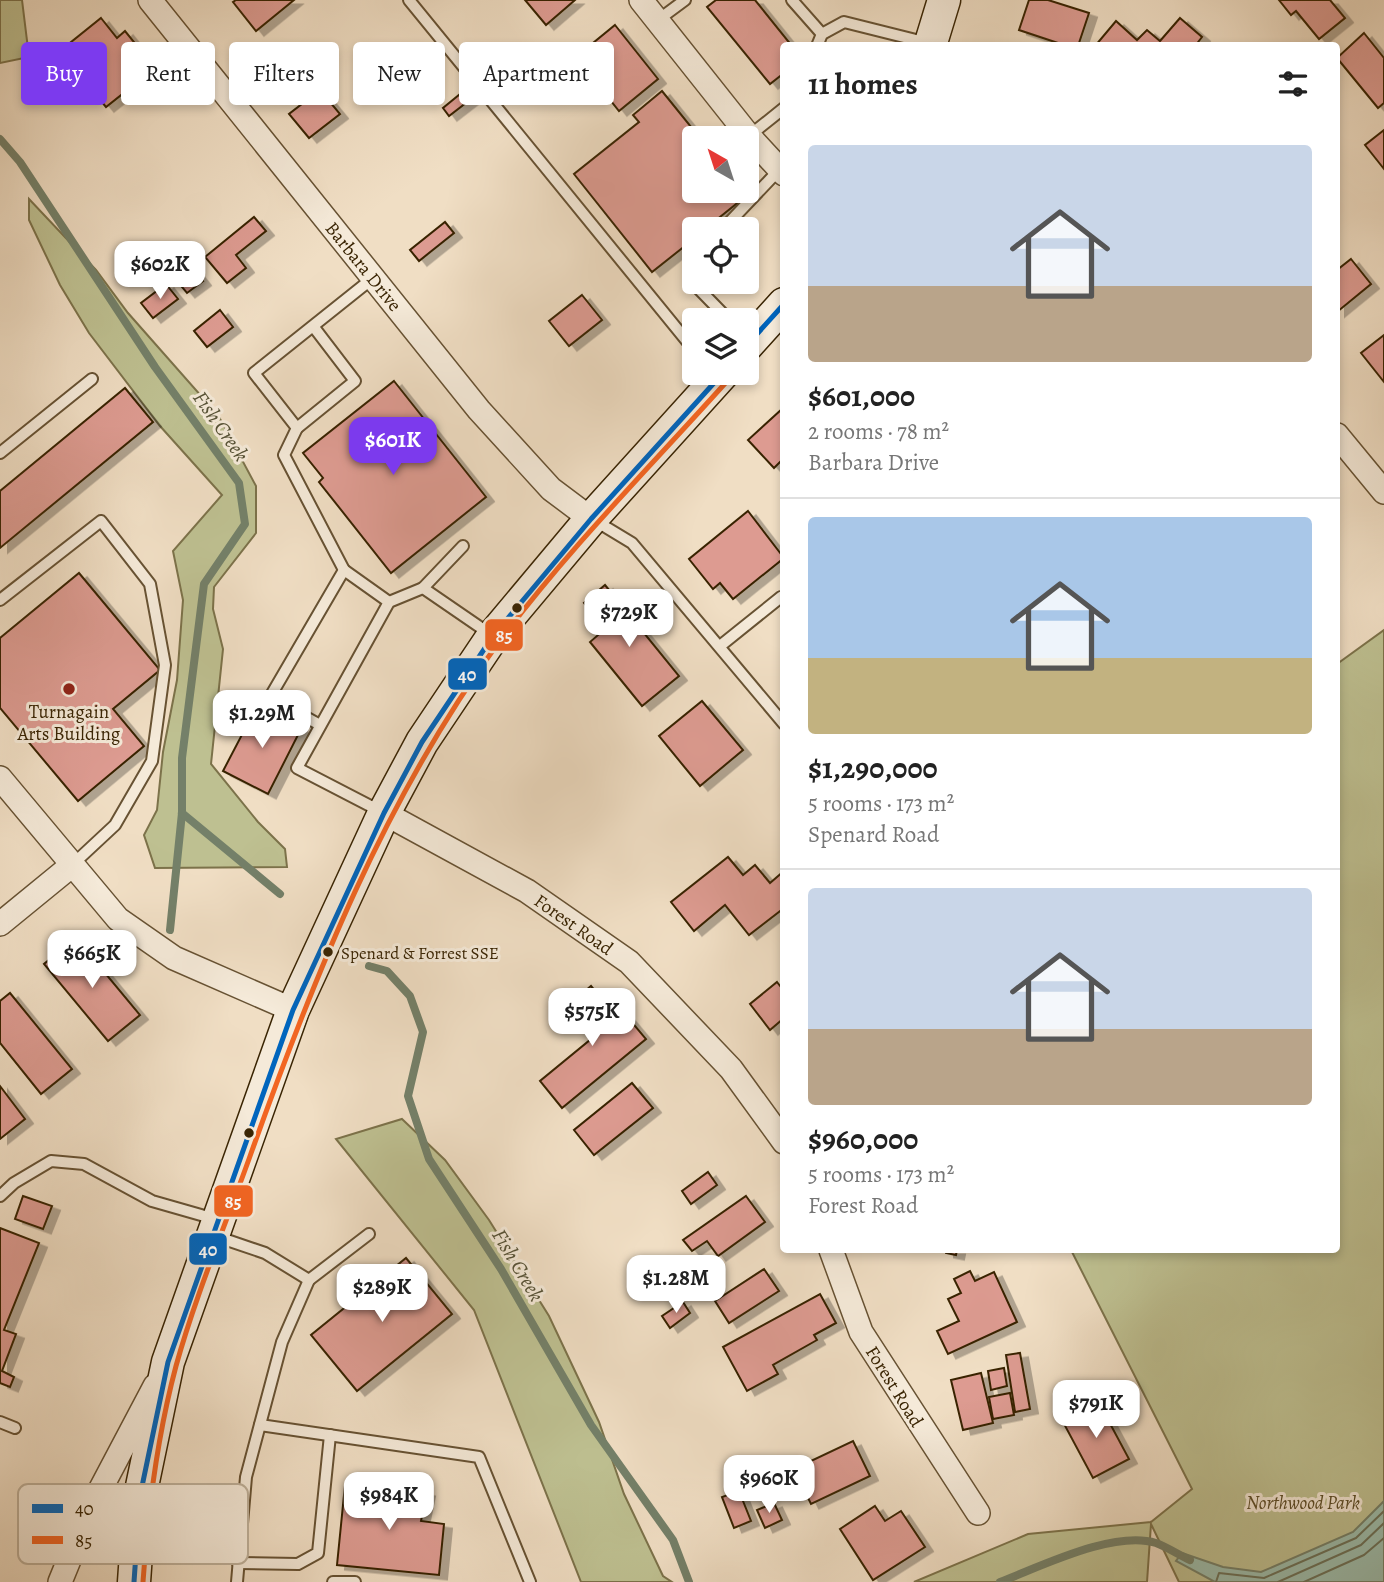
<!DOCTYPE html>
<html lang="en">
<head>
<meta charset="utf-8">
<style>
  body { margin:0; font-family:Alegreya,serif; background:#f6f6f6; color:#222; height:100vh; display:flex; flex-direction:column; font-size:26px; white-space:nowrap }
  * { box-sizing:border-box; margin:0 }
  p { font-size:23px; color:#767676 }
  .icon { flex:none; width:38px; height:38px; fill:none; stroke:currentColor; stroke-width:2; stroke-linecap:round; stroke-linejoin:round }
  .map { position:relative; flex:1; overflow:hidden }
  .sheet { position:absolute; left:780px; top:42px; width:560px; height:1211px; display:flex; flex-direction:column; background:#fff; border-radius:7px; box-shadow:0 4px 10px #0003 }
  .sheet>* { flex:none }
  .banner { position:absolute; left:21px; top:42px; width:654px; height:63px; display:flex; gap:14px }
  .needle { width:46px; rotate:321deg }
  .fabs { position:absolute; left:682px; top:126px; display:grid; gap:14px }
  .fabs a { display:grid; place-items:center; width:77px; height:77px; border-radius:7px; background:#fff; box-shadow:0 4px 10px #0003; font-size:35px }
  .price { position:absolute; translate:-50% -60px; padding:0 16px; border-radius:14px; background:#fff; color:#222; font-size:23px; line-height:46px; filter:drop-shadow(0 2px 4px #0008) }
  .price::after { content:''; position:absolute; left:50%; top:42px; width:21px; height:16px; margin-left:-10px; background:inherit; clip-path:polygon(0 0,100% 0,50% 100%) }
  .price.active { background:#7c3aed; color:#fff }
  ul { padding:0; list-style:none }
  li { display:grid; align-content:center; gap:14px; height:371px; padding:0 28px }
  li+li { border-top:2px solid #e0e0e0 }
  li span { display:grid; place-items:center; height:217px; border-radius:7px; color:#555 }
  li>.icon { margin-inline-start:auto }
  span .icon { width:126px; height:126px; fill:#fffc; stroke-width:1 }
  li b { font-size:30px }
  h2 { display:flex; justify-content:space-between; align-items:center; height:84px; padding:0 28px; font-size:30px }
  .pill { padding:0 24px; border-radius:7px; background:#fff; box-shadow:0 4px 10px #0003; font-size:24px; line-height:63px }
  .pill.active { background:#7c3aed; color:#fff }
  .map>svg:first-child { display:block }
  .green { fill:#bec091; stroke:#7c724a; stroke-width:2 }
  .water { fill:#9bbdad; stroke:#748069; stroke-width:2 }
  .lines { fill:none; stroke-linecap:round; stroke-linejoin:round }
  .shore { stroke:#6a7058; stroke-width:2 }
  .stream { stroke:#748069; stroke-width:8 }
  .building { fill:#dd9b91; stroke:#392403; stroke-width:2; filter:url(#shadow) }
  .lane-casing { stroke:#675233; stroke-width:14 }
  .street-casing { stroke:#675233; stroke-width:26 }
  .secondary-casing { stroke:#392403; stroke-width:35 }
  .lane { stroke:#f5ead9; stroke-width:10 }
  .street { stroke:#f5ead9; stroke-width:23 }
  .secondary { stroke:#f5ead9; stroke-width:32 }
  .bus-1-casing { stroke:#f5ead9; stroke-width:10 }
  .bus-2-casing { stroke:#f5ead9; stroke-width:10 }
  .bus-1 { stroke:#0065bd; stroke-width:5 }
  .bus-2 { stroke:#f26522; stroke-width:5 }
  .bus-dot { fill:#392403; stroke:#f5ead9; stroke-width:2.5 }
  .poi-dot { fill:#8f2418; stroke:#f5ead9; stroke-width:2.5 }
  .labels { text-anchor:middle; stroke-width:6; stroke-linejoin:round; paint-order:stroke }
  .bus-label { font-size:17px; fill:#392403; stroke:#f5ead9; text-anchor:start }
  .street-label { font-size:19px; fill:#392403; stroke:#f5ead9 }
  .poi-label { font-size:19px; fill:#392403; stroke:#f5ead9 }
  .park-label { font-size:19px; font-style:italic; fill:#5a4b26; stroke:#f5ead9 }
  .water-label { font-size:21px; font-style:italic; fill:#565236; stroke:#f5ead9 }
  .key { fill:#f5ead9; stroke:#bdaf99; stroke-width:2 }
  .key-label { font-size:19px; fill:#392403 }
  .line-badge { stroke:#f5ead9; stroke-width:2.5 }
  .badge-label { font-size:19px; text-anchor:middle; font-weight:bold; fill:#fff }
</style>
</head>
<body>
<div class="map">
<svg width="1384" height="1582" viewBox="0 0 1384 1582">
  <defs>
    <filter id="shadow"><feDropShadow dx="8" dy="4.5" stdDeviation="0" flood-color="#0004"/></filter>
  </defs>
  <rect width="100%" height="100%" fill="#f0dec4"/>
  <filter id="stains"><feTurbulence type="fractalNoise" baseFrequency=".00286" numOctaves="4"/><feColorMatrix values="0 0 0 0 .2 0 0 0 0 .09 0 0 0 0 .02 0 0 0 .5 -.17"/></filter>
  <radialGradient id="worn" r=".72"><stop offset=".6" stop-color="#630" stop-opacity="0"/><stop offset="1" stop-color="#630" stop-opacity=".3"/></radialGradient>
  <g class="green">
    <path d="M 0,0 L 22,0 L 29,57 L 0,63 Z"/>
    <path d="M 29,199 L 96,270 L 128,313 L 218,415 L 256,486 L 256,533 L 214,587 L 213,609 L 223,649 L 211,764 L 258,822 L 285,849 L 287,867 L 155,868 L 144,835 L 157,810 L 163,752 L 177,680 L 183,600 L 173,551 L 222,495 L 160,426 L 89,333 L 60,285 L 29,220 Z"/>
    <path d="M 1384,630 L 1384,1582 L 1179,1582 L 1151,1524 L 1147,1582 L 914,1582 L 1028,1534 L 1151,1522 L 1192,1489 L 1071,1250 L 1337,1250 L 1337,664 Z"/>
    <path d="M 402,1119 L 445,1160 L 489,1220 L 549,1316 L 599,1422 L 624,1494 L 663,1576 L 672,1582 L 581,1582 L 474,1310 L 336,1139 Z"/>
  </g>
  <path class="water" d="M 1384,1501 L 1384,1582 L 1215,1582 L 1176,1561 L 1182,1553 L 1223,1567 L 1261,1572 L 1353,1532 Z"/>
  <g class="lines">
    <g class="shore">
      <path d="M 1216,1582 L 1219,1573 L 1264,1578 L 1356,1538 L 1384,1511"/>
      <path d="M 1278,1582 L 1361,1545 L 1384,1523"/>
      <path d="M 1304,1582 L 1364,1555 L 1384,1538"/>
    </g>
    <g class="stream">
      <path d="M 0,139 L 20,162 L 155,367 L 239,483 L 245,524 L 204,584 L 182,758 L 182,813 L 170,930"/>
      <path d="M 182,813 L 280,894"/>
      <path d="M 369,966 L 387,971 L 410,996 L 423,1032 L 408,1096 L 429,1159 L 501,1269 L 591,1425 L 673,1540 L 689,1582"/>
      <path d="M 1000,1582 C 1040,1567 1113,1530 1156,1543 C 1167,1547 1179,1555 1190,1560"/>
    </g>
  </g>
  <g class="building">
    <path d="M 236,0 L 294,0 L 256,31 L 233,2 Z"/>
    <path d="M 525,0 L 575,0 L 546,25 Z"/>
    <path d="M 716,0 L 755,0 L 792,46 L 784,46 L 784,73 L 770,84 L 707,7 Z"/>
    <path d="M 1029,0 L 1048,0 L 1089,13 L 1078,46 L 1067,46 L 1019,30 Z"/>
    <path d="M 1279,0 L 1330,0 L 1345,18 L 1319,39 L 1296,11 L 1291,15 Z"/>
    <path d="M 101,18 L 117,38 L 125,31 L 155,68 L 106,107 L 60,51 Z"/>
    <path d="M 1180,18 L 1202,37 L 1195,46 L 1095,46 L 1116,21 L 1137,40 L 1147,30 L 1160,41 Z"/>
    <path d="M 615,25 L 658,79 L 619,111 L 576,57 Z"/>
    <path d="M 1364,33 L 1384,58 L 1384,103 L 1378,108 L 1337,58 Z"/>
    <path d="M 483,45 L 502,68 L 486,81 L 467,58 Z"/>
    <path d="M 320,90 L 340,114 L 309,138 L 289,114 Z"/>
    <path d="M 465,90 L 471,99 L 449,116 L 443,108 Z"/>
    <path d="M 662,91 L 700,138 L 695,138 L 695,191 L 742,191 L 746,196 L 705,229 L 695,229 L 695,238 L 652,272 L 574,174 L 639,122 L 633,115 Z"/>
    <path d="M 1384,130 L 1384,169 L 1365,145 Z"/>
    <path d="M 254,217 L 266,231 L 236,255 L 246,268 L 227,283 L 205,257 Z"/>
    <path d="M 445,222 L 454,233 L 419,261 L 410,250 Z"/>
    <path d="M 1351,259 L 1371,284 L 1337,312 L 1337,270 Z"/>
    <path d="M 187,261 L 203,281 L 187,293 L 171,274 Z"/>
    <path d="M 166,284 L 178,299 L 153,318 L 141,303 Z"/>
    <path d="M 582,295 L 602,320 L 569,346 L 549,321 Z"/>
    <path d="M 220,310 L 233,327 L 207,347 L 194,331 Z"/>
    <path d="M 1384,335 L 1384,382 L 1361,353 Z"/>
    <path d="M 394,381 L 486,497 L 391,573 L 319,482 L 323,478 L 303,453 Z"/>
    <path d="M 125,388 L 153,422 L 0,548 L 0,491 Z"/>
    <path d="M 782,409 L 784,458 L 774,468 L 748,440 Z"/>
    <path d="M 748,511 L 784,558 L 733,599 L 720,583 L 713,589 L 689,559 Z"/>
    <path d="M 79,573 L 160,670 L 113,709 L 144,746 L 78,801 L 0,708 L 0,638 Z"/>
    <path d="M 605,585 L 679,676 L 642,706 L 590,642 L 605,629 L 584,603 Z"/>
    <path d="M 702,701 L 743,750 L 700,786 L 659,736 Z"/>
    <path d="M 257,706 L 301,729 L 268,794 L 223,771 Z"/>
    <path d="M 728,857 L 743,875 L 755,865 L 770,883 L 784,871 L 784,908 L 749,935 L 725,905 L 694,931 L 671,902 Z"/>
    <path d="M 76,938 L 140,1015 L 108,1041 L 44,964 Z"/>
    <path d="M 777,982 L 784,991 L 784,1018 L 770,1030 L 750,1004 Z"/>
    <path d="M 591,986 L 618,1019 L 625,1014 L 646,1039 L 562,1108 L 540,1081 L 591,1039 L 565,1008 Z"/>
    <path d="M 10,993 L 72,1069 L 41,1094 L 0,1043 L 0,1001 Z"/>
    <path d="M 632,1083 L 653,1108 L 594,1155 L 574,1130 Z"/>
    <path d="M 0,1086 L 25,1119 L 0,1139 Z"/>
    <path d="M 708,1172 L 717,1185 L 691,1204 L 682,1191 Z"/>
    <path d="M 23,1196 L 52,1206 L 43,1229 L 15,1219 Z"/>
    <path d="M 746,1196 L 765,1222 L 718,1256 L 707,1241 L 692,1251 L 683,1240 Z"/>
    <path d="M 0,1228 L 39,1243 L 4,1330 L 16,1334 L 2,1371 L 14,1377 L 10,1387 L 0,1383 Z"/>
    <path d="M 946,1250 L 957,1250 L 956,1255 L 946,1253 Z"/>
    <path d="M 406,1258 L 452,1314 L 357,1391 L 311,1335 Z"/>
    <path d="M 764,1269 L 779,1291 L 729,1323 L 715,1301 Z"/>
    <path d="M 970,1271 L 975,1281 L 994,1272 L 1017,1322 L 948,1354 L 937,1331 L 959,1321 L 948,1299 L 961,1293 L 954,1279 Z"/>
    <path d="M 820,1294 L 836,1323 L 814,1335 L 817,1340 L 773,1365 L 778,1374 L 747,1391 L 723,1347 Z"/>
    <path d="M 683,1302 L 690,1313 L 670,1328 L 662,1316 Z"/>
    <path d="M 1020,1353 L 1030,1409 L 1015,1412 L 1006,1355 Z"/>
    <path d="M 1004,1368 L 1007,1386 L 991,1390 L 988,1371 Z"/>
    <path d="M 981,1373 L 993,1423 L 963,1430 L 951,1380 Z"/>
    <path d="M 1010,1393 L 1014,1415 L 993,1419 L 989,1397 Z"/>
    <path d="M 1099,1403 L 1129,1459 L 1093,1478 L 1063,1422 Z"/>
    <path d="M 853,1441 L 870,1476 L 811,1504 L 794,1469 Z"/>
    <path d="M 345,1485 L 427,1492 L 421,1521 L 444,1524 L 439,1575 L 337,1565 Z"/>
    <path d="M 739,1491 L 751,1521 L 734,1528 L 722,1497 Z"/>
    <path d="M 774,1503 L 782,1520 L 765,1528 L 757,1510 Z"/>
    <path d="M 875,1506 L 885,1521 L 901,1511 L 925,1547 L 873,1580 L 840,1529 Z"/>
  </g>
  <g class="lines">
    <defs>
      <g id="lane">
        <path d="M 409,0 L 695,351"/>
        <path d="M 792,0 L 822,34"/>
        <path d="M 658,20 L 685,0"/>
        <path d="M 817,46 L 822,34 L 844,22 L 928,43"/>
        <path d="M 749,136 L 784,108"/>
        <path d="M 723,229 L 779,170"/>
        <path d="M 695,264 L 695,285 L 729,320"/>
        <path d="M 313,326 L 355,381 L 297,428 L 254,373 L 373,278"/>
        <path d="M 297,428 L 284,455 L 344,570"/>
        <path d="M 0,453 L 92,379"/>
        <path d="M 594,520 L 632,543 L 784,724"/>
        <path d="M 423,588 L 463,546"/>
        <path d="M 0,600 L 101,521 L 150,584 L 165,665 L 152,761 L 115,825 L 71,866"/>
        <path d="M 720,646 L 781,597 L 784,600"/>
        <path d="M 320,725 L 270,697 L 344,570 L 389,602"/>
        <path d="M 382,812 L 297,768 L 389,602 L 423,588 L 490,634"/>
        <path d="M 0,1196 L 14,1183 L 51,1161 L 84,1164 L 152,1201 L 215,1219"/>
        <path d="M 215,1236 L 265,1253 L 309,1280 L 369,1234"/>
        <path d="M 0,1422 L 15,1428"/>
        <path d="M 260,1425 L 479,1457 L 530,1582"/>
        <path d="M 238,1563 L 298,1564 L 318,1553 L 330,1435"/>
        <path d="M 237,1582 L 246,1477 L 282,1342 L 309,1280"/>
        <path d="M 333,1582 L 355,1582"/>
      </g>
      <g id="street">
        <path d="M 150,0 L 479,410 L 551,489 L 591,519"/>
        <path d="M 641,0 L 749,136 L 784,174"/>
        <path d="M 1337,435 L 1384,492"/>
        <path d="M 0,778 L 118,919 L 174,958 L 293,1010"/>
        <path d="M 384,813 L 527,891 L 629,962 L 731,1069 L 784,1142"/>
        <path d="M 0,924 L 71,866"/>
        <path d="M 831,1250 L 861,1332 L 978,1513"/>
        <path d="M 60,1582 L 89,1511 L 155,1386"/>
      </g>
      <g id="secondary">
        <path d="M 930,46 L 944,0"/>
        <path d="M 747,345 L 784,304"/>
        <path d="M 134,1582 L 140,1496 L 168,1362 L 293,1010 L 384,813 L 422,742 L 493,636 L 591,519 L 723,373"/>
      </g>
    </defs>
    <use href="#lane" class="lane-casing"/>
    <use href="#street" class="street-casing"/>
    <use href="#secondary" class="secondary-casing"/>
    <use href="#lane" class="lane"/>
    <use href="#street" class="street"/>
    <use href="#secondary" class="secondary"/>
    <defs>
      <g id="bus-1">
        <path d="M 747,345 L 784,304"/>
        <path d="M 134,1582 L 140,1496 L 168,1362 L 293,1010 L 384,813 L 422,742 L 493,636 L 591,519 L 723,373"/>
      </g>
      <path id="bus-2" d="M 143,1582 C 148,1509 157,1437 176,1366 C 195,1297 225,1226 249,1159 C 313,979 385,797 499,642 C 568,549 652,465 729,379"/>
    </defs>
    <use href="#bus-1" class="bus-1-casing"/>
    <use href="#bus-2" class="bus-2-casing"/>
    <use href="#bus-1" class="bus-1"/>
    <use href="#bus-2" class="bus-2"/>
  </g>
  <g class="bus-dot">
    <circle cx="517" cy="608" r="6"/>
    <circle cx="328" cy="952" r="6"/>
    <circle cx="249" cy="1133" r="6"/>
  </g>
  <circle class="poi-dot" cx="69" cy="689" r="7"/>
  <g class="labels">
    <g class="bus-label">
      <text x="341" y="959">Spenard &amp; Forrest SSE</text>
    </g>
    <g class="street-label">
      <text transform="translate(364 266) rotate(51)" y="7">Barbara Drive</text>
      <text transform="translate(574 924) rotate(35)" y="7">Forest Road</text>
      <text transform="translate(895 1386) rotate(58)" y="7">Forest Road</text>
    </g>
    <g class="poi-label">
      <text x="69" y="718">Turnagain<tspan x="69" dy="22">Arts Building</tspan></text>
    </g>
    <g class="park-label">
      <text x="1303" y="1509">Northwood Park</text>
    </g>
    <g class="water-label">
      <text transform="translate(221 426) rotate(55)" y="7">Fish Creek</text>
      <text transform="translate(518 1265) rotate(59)" y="7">Fish Creek</text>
    </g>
  </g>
  <rect x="18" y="1484" width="230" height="80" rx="10" class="key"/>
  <rect x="32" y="1504" width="31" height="9" fill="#0065bd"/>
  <rect x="32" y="1536" width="31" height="8" fill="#f26522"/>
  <g class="key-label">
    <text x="75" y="1515">40</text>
    <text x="75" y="1547">85</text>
  </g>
  <g class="line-badge">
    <rect x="484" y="618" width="40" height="34" rx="7" fill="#f26522"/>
    <rect x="447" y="657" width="41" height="34" rx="7" fill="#0065bd"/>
    <rect x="213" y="1184" width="41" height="34" rx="7" fill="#f26522"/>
    <rect x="188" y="1232" width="40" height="34" rx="7" fill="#0065bd"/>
  </g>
  <g class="badge-label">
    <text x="504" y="642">85</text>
    <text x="467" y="681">40</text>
    <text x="233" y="1208">85</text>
    <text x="208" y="1256">40</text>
  </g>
  <rect width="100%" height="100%" filter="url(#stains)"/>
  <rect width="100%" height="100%" fill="url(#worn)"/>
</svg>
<div class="fabs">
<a><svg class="needle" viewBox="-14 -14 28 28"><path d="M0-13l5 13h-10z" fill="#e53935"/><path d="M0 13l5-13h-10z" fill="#767676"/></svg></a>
<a><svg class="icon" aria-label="locate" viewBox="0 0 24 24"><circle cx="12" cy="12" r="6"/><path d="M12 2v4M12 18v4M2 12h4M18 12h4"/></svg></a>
<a><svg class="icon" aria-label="layers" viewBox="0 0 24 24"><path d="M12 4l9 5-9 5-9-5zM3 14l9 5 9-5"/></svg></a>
</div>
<b class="price" style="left:160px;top:301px">$602K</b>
<b class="price active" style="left:393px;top:477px">$601K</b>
<b class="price" style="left:629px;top:649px">$729K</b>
<b class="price" style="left:262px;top:750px">$1.29M</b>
<b class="price" style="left:92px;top:990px">$665K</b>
<b class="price" style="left:592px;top:1048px">$575K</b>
<b class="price" style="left:676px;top:1315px">$1.28M</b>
<b class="price" style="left:382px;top:1324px">$289K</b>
<b class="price" style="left:1096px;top:1440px">$791K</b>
<b class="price" style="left:769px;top:1515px">$960K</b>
<b class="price" style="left:389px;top:1532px">$984K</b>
<div class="banner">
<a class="pill active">Buy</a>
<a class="pill">Rent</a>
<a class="pill">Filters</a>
<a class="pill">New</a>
<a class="pill">Apartment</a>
</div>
<section class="sheet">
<h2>11 homes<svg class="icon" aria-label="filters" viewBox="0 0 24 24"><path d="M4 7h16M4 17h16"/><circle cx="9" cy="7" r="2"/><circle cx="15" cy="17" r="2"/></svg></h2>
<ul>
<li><span style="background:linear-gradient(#c9d6e8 65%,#b9a48a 0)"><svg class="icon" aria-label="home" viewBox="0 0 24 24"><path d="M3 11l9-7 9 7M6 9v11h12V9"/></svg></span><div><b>$601,000</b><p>2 rooms · 78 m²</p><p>Barbara Drive</p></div></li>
<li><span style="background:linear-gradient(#a9c7e8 65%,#c2b280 0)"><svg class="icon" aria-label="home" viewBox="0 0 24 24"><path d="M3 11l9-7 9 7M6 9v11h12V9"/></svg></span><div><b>$1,290,000</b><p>5 rooms · 173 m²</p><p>Spenard Road</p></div></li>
<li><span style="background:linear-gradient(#c9d6e8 65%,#b9a48a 0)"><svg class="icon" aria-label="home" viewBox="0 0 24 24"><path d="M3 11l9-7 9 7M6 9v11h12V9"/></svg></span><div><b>$960,000</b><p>5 rooms · 173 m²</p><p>Forest Road</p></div></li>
</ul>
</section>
</div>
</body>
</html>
